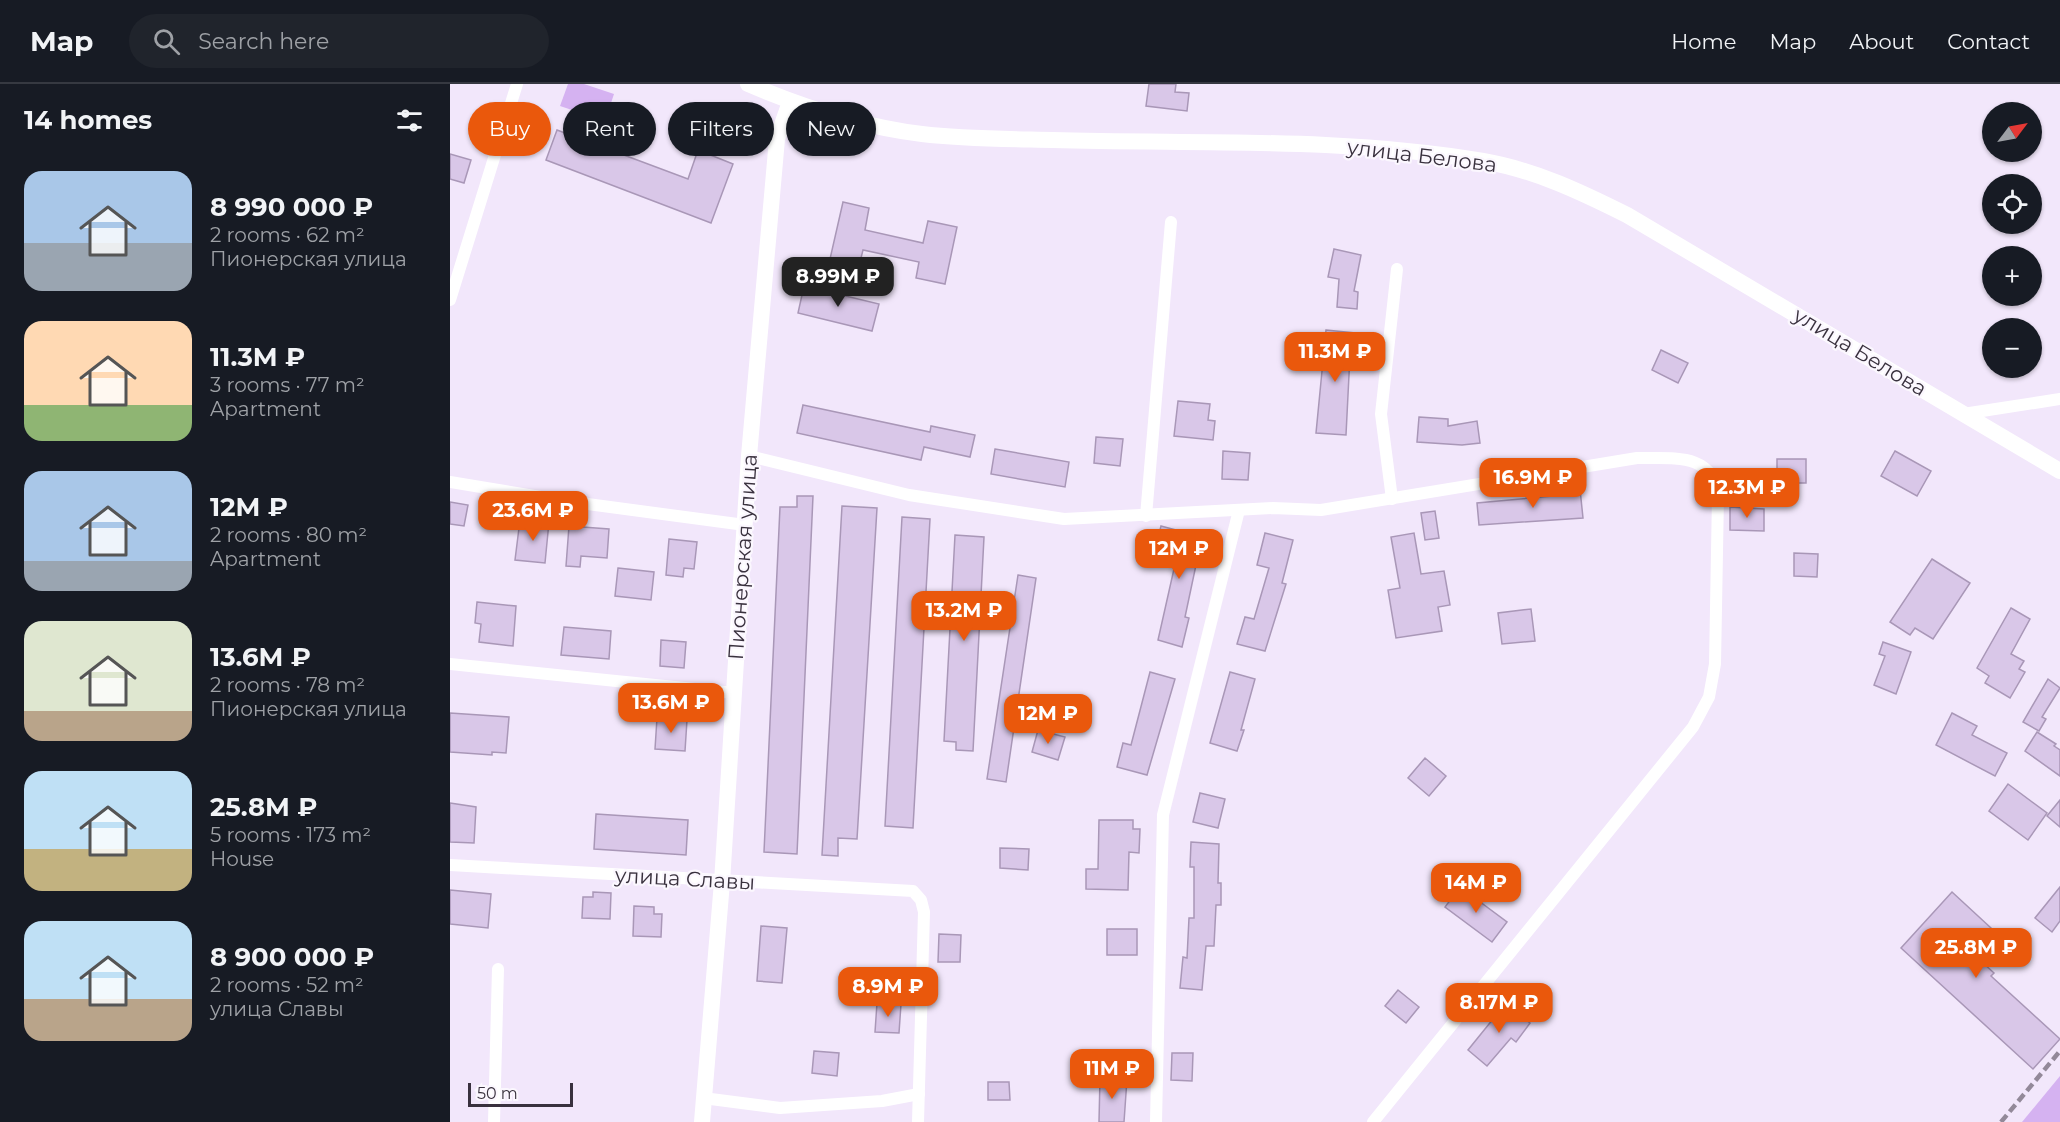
<!DOCTYPE html>
<html lang="en">
<head>
<meta charset="utf-8">
<style>
  body { margin:0; font-family:Montserrat,sans-serif; background:#20242c; color:#f1f3f6; height:100vh; display:flex; flex-direction:column; font-size:22px; white-space:nowrap }
  * { box-sizing:border-box; margin:0 }
  p { font-size:20px; color:#9ea1a6 }
  .icon { flex:none; width:33px; height:33px; fill:none; stroke:currentColor; stroke-width:2; stroke-linecap:round; stroke-linejoin:round }
  .map { position:relative; flex:1; overflow:hidden }
  .panel { display:flex; flex-direction:column; background:#171b24; width:450px }
  .panel>* { flex:none }
  .banner { position:absolute; left:18px; top:18px; width:570px; height:54px; display:flex; gap:12px }
  .needle { width:39px; rotate:58deg }
  .controls { position:absolute; left:1532px; top:18px; display:grid; gap:12px }
  .controls a { display:grid; place-items:center; width:60px; height:60px; border-radius:50%; background:#171b24; box-shadow:0 2px 4px #0004; font-size:30px }
  .scale { position:absolute; left:18px; bottom:15px; width:105px; box-sizing:border-box; padding-left:6px; border:3px solid #39313e; border-top:0; font-size:16px; line-height:21px; white-space:nowrap; color:#39313e; -webkit-text-stroke:4px #fbf7fe; paint-order:stroke }
  .price { position:absolute; translate:-50% -51px; padding:0 14px; border-radius:12px; background:#ea580c; color:#fff; font-size:20px; line-height:39px; filter:drop-shadow(0 2px 3px #0008) }
  .price::after { content:''; position:absolute; left:50%; top:36px; width:18px; height:14px; margin-left:-9px; background:inherit; clip-path:polygon(0 0,100% 0,50% 100%) }
  .price.selected { background:#222; color:#fff }
  ul { padding:0; list-style:none }
  li { display:flex; align-items:center; gap:18px; height:150px; padding:0 24px }
  li span { display:grid; place-items:center; flex:none; width:168px; height:120px; border-radius:18px; color:#555 }
  li>.icon { margin-inline-start:auto }
  span .icon { width:72px; height:72px; fill:#fffc; stroke-width:1 }
  li b { font-size:26px }
  h2 { display:flex; justify-content:space-between; align-items:center; height:72px; padding:0 24px; font-size:26px }
  .chip { padding:0 21px; border-radius:27px; background:#171b24; box-shadow:0 2px 4px #0004; font-size:21px; line-height:54px }
  .chip.selected { background:#ea580c; color:#fff }
  header { display:flex; align-items:center; gap:36px; box-sizing:border-box; height:84px; padding:0 30px; background:#171b24; border-bottom:2px solid #363941 }
  header strong { font-size:28px }
  nav { display:flex; gap:33px; margin-inline-start:auto; font-size:21px }
  .search { width:420px; height:54px; background:#20242c; display:flex; align-items:center; gap:15px; box-sizing:border-box; padding:0 21px; border-radius:33px; color:#9ea1a6; font-size:22px }
  main { display:flex; flex:1; min-height:0 }
  .map>svg:first-child { display:block }
  .green { fill:#d5b2f1 }
  .building { fill:#d9c7e8; stroke:#a997b7; stroke-width:1.5 }
  .lines { fill:none; stroke-linecap:round; stroke-linejoin:round }
  .street { stroke:#fff; stroke-width:12 }
  .secondary { stroke:#fff; stroke-width:16 }
  .rail { stroke:#938999; stroke-width:4.5; stroke-dasharray:9 4.5; stroke-linecap:butt }
  .labels { text-anchor:middle; stroke-width:4.5; stroke-linejoin:round; paint-order:stroke }
  .street-label { font-size:21px; fill:#39313e; stroke:#fbf7fe }
</style>
</head>
<body>
<header>
<strong>Map</strong>
<div class="search"><svg class="icon" aria-label="search" viewBox="0 0 24 24"><circle cx="10" cy="10" r="6"/><path d="M15 15l6 6"/></svg>Search here</div>
<nav><a>Home</a><a>Map</a><a>About</a><a>Contact</a></nav>
</header>
<main>
<section class="panel">
<h2>14 homes<svg class="icon" aria-label="filters" viewBox="0 0 24 24"><path d="M4 7h16M4 17h16"/><circle cx="9" cy="7" r="2"/><circle cx="15" cy="17" r="2"/></svg></h2>
<ul>
<li><span style="background:linear-gradient(#a9c7e8 60%,#9aa5b1 0)"><svg class="icon" aria-label="home" viewBox="0 0 24 24"><path d="M3 11l9-7 9 7M6 9v11h12V9"/></svg></span><div><b>8 990 000 ₽</b><p>2 rooms · 62 m²</p><p>Пионерская улица</p></div></li>
<li><span style="background:linear-gradient(#ffd9b3 70%,#8fb573 0)"><svg class="icon" aria-label="home" viewBox="0 0 24 24"><path d="M3 11l9-7 9 7M6 9v11h12V9"/></svg></span><div><b>11.3M ₽</b><p>3 rooms · 77 m²</p><p>Apartment</p></div></li>
<li><span style="background:linear-gradient(#a9c7e8 75%,#9aa5b1 0)"><svg class="icon" aria-label="home" viewBox="0 0 24 24"><path d="M3 11l9-7 9 7M6 9v11h12V9"/></svg></span><div><b>12M ₽</b><p>2 rooms · 80 m²</p><p>Apartment</p></div></li>
<li><span style="background:linear-gradient(#dfe7d0 75%,#b9a48a 0)"><svg class="icon" aria-label="home" viewBox="0 0 24 24"><path d="M3 11l9-7 9 7M6 9v11h12V9"/></svg></span><div><b>13.6M ₽</b><p>2 rooms · 78 m²</p><p>Пионерская улица</p></div></li>
<li><span style="background:linear-gradient(#bfe0f5 65%,#c2b280 0)"><svg class="icon" aria-label="home" viewBox="0 0 24 24"><path d="M3 11l9-7 9 7M6 9v11h12V9"/></svg></span><div><b>25.8M ₽</b><p>5 rooms · 173 m²</p><p>House</p></div></li>
<li><span style="background:linear-gradient(#bfe0f5 65%,#b9a48a 0)"><svg class="icon" aria-label="home" viewBox="0 0 24 24"><path d="M3 11l9-7 9 7M6 9v11h12V9"/></svg></span><div><b>8 900 000 ₽</b><p>2 rooms · 52 m²</p><p>улица Славы</p></div></li>
</ul>
</section>
<div class="map">
<svg width="1610" height="1038" viewBox="0 0 1610 1038">
  <rect width="100%" height="100%" fill="#f2e7fb"/>
  <g class="green">
    <path d="M 118,0 L 134,0 L 164,10 L 155,37 L 110,22 Z"/>
    <path d="M 1610,992 L 1610,1038 L 1572,1038 Z"/>
  </g>
  <g class="building">
    <path d="M 699,0 L 726,0 L 725,8 L 739,9 L 737,27 L 696,22 Z"/>
    <path d="M 107,46 L 238,95 L 248,66 L 283,80 L 261,139 L 96,76 Z"/>
    <path d="M 0,70 L 21,76 L 14,99 L 0,95 Z"/>
    <path d="M 393,118 L 419,124 L 415,146 L 473,159 L 478,137 L 507,143 L 495,200 L 466,194 L 469,178 L 413,166 L 409,182 L 380,175 Z"/>
    <path d="M 884,165 L 911,171 L 904,207 L 908,208 L 907,225 L 887,223 L 889,195 L 878,193 Z"/>
    <path d="M 354,202 L 429,220 L 422,247 L 348,229 Z"/>
    <path d="M 876,246 L 905,249 L 903,271 L 900,271 L 896,351 L 866,349 Z"/>
    <path d="M 1211,266 L 1238,279 L 1228,299 L 1202,286 Z"/>
    <path d="M 728,317 L 760,320 L 758,336 L 765,337 L 763,356 L 724,352 Z"/>
    <path d="M 353,321 L 480,348 L 481,342 L 525,351 L 520,373 L 474,363 L 471,376 L 347,349 Z"/>
    <path d="M 969,333 L 998,335 L 998,342 L 1027,337 L 1030,359 L 1012,361 L 967,358 Z"/>
    <path d="M 646,353 L 673,355 L 670,382 L 644,379 Z"/>
    <path d="M 545,365 L 619,378 L 615,403 L 541,390 Z"/>
    <path d="M 773,367 L 800,369 L 798,396 L 772,395 Z"/>
    <path d="M 1445,367 L 1481,387 L 1467,412 L 1431,392 Z"/>
    <rect x="1327" y="375" width="29" height="24"/>
    <path d="M 1130,405 L 1133,434 L 1029,441 L 1027,419 L 1102,412 L 1101,408 Z"/>
    <path d="M 347,412 L 363,412 L 347,770 L 314,768 L 330,423 L 347,423 Z"/>
    <path d="M 0,418 L 18,421 L 14,442 L 0,440 Z"/>
    <path d="M 392,422 L 427,424 L 407,755 L 388,754 L 388,772 L 372,771 Z"/>
    <path d="M 1280,423 L 1314,425 L 1314,447 L 1280,446 Z"/>
    <path d="M 985,427 L 989,454 L 975,456 L 971,429 Z"/>
    <path d="M 452,433 L 480,435 L 463,744 L 435,742 Z"/>
    <path d="M 80,436 L 99,438 L 95,479 L 65,476 L 69,444 L 79,445 Z"/>
    <path d="M 119,442 L 159,445 L 157,474 L 131,472 L 130,483 L 116,482 Z"/>
    <path d="M 711,442 L 756,454 L 750,482 L 746,481 L 735,533 L 739,534 L 732,563 L 708,556 L 726,476 L 704,471 Z"/>
    <path d="M 815,449 L 843,456 L 832,499 L 836,500 L 815,567 L 787,560 L 795,533 L 804,535 L 819,484 L 807,481 Z"/>
    <path d="M 964,449 L 971,490 L 994,487 L 1000,521 L 988,523 L 992,547 L 946,554 L 938,506 L 950,504 L 941,453 Z"/>
    <path d="M 505,451 L 534,453 L 523,667 L 506,666 L 506,658 L 494,657 Z"/>
    <path d="M 219,455 L 247,458 L 244,485 L 234,484 L 233,493 L 216,491 Z"/>
    <path d="M 1344,469 L 1368,470 L 1367,493 L 1344,492 Z"/>
    <path d="M 1482,475 L 1520,499 L 1483,555 L 1465,544 L 1460,551 L 1440,538 Z"/>
    <path d="M 168,484 L 204,488 L 201,516 L 165,512 Z"/>
    <path d="M 568,491 L 586,494 L 556,698 L 537,695 Z"/>
    <path d="M 27,518 L 66,522 L 63,562 L 29,558 L 31,540 L 25,539 Z"/>
    <path d="M 1561,524 L 1580,535 L 1561,570 L 1574,577 L 1569,585 L 1575,588 L 1560,614 L 1535,599 L 1539,592 L 1527,584 Z"/>
    <path d="M 1081,525 L 1085,557 L 1052,560 L 1048,529 Z"/>
    <path d="M 114,543 L 161,547 L 159,575 L 111,571 Z"/>
    <path d="M 211,556 L 236,558 L 234,584 L 210,582 Z"/>
    <path d="M 1433,558 L 1461,568 L 1446,610 L 1424,601 L 1435,572 L 1429,570 Z"/>
    <path d="M 700,588 L 725,595 L 697,691 L 667,683 L 673,659 L 681,661 Z"/>
    <path d="M 780,588 L 805,595 L 791,646 L 794,646 L 787,667 L 760,659 Z"/>
    <path d="M 1598,595 L 1610,604 L 1592,633 L 1596,635 L 1589,647 L 1573,638 Z"/>
    <path d="M 0,629 L 59,633 L 56,669 L 42,668 L 42,671 L 0,668 Z"/>
    <path d="M 1502,629 L 1527,642 L 1522,651 L 1557,669 L 1545,692 L 1486,661 Z"/>
    <path d="M 207,634 L 237,636 L 235,667 L 205,665 Z"/>
    <path d="M 588,646 L 615,653 L 608,676 L 582,668 Z"/>
    <path d="M 1587,648 L 1606,660 L 1604,662 L 1610,666 L 1610,692 L 1575,667 Z"/>
    <path d="M 975,674 L 996,692 L 979,712 L 958,694 Z"/>
    <path d="M 1558,700 L 1597,729 L 1578,756 L 1539,727 Z"/>
    <path d="M 750,709 L 775,715 L 768,744 L 743,738 Z"/>
    <path d="M 1610,716 L 1610,743 L 1597,732 Z"/>
    <path d="M 0,719 L 26,723 L 24,759 L 0,758 Z"/>
    <path d="M 146,730 L 238,736 L 236,771 L 144,765 Z"/>
    <path d="M 649,736 L 683,736 L 683,745 L 690,745 L 689,769 L 679,768 L 678,806 L 636,805 L 636,785 L 648,785 Z"/>
    <path d="M 741,758 L 769,760 L 768,799 L 771,799 L 771,821 L 766,821 L 764,862 L 756,862 L 752,906 L 730,904 L 733,873 L 737,874 L 739,834 L 744,834 L 744,783 L 740,783 Z"/>
    <path d="M 550,764 L 579,765 L 578,786 L 550,784 Z"/>
    <path d="M 1010,803 L 1057,838 L 1042,858 L 995,823 Z"/>
    <path d="M 1610,803 L 1610,837 L 1602,848 L 1585,834 Z"/>
    <path d="M 0,806 L 41,810 L 38,844 L 0,840 Z"/>
    <path d="M 143,808 L 161,809 L 160,835 L 132,834 L 133,813 L 143,813 Z"/>
    <path d="M 1502,808 L 1541,844 L 1520,867 L 1544,889 L 1541,892 L 1610,955 L 1583,985 L 1451,864 Z"/>
    <path d="M 184,822 L 204,823 L 204,830 L 212,830 L 211,853 L 183,852 Z"/>
    <path d="M 311,842 L 337,844 L 332,899 L 307,897 Z"/>
    <rect x="657" y="845" width="30" height="26"/>
    <path d="M 489,850 L 511,851 L 510,878 L 488,878 Z"/>
    <path d="M 948,906 L 969,923 L 956,939 L 935,922 Z"/>
    <path d="M 427,919 L 451,920 L 449,949 L 425,948 Z"/>
    <path d="M 1056,919 L 1080,939 L 1066,958 L 1061,954 L 1037,982 L 1018,966 Z"/>
    <path d="M 364,967 L 389,969 L 387,992 L 362,989 Z"/>
    <path d="M 722,969 L 743,969 L 742,997 L 721,996 Z"/>
    <path d="M 650,994 L 677,995 L 674,1038 L 649,1038 Z"/>
    <path d="M 538,998 L 559,998 L 560,1016 L 538,1016 Z"/>
  </g>
  <g class="lines">
    <g class="street">
      <path d="M 0,216 L 67,0"/>
      <path d="M 1513,330 L 1610,315"/>
      <path d="M 299,372 L 459,411 L 614,435 L 823,424 L 871,426 L 1187,374 C 1221,375 1263,367 1268,412 L 1265,580 L 1259,613 L 1243,643 L 923,1038"/>
      <path d="M 0,398 L 115,417 L 295,441"/>
      <path d="M 942,415 L 931,330 L 947,185"/>
      <path d="M 696,432 L 721,138"/>
      <path d="M 0,580 L 284,609"/>
      <path d="M 0,781 L 463,807 L 471,816 L 474,828 L 468,1038"/>
      <path d="M 253,1014 L 330,1024 L 432,1017 L 469,1010"/>
      <path d="M 44,1038 L 48,885"/>
      <path d="M 706,1038 L 713,731 L 789,426"/>
    </g>
    <g class="secondary">
      <path d="M 298,0 C 352,23 413,43 472,50 C 515,55 560,55 603,56 C 746,60 893,53 1033,77 C 1085,86 1131,108 1177,131 L 1610,387"/>
      <path d="M 252,1038 L 272,798 L 299,372 L 327,55 L 340,18"/>
    </g>
    <path class="rail" d="M 1551,1038 L 1610,967"/>
  </g>
  <g class="labels">
    <g class="street-label">
      <text transform="translate(972 72) rotate(7)" y="7">улица Белова</text>
      <text transform="translate(1410 268) rotate(31)" y="7">улица Белова</text>
      <text transform="translate(293 473) rotate(-86)" y="7">Пионерская улица</text>
      <text transform="translate(235 795) rotate(3)" y="7">улица Славы</text>
    </g>
  </g>
</svg>
<div class="controls">
<a><svg class="needle" viewBox="-14 -14 28 28"><path d="M0-13l5 13h-10z" fill="#e53935"/><path d="M0 13l5-13h-10z" fill="#9ea1a6"/></svg></a>
<a><svg class="icon" aria-label="locate" viewBox="0 0 24 24"><circle cx="12" cy="12" r="6"/><path d="M12 2v4M12 18v4M2 12h4M18 12h4"/></svg></a>
<a>+</a>
<a>−</a>
</div>
<div class="scale">50 m</div>
<b class="price selected" style="left:388px;top:224px">8.99M ₽</b>
<b class="price" style="left:885px;top:299px">11.3M ₽</b>
<b class="price" style="left:1083px;top:425px">16.9M ₽</b>
<b class="price" style="left:1297px;top:435px">12.3M ₽</b>
<b class="price" style="left:83px;top:458px">23.6M ₽</b>
<b class="price" style="left:729px;top:496px">12M ₽</b>
<b class="price" style="left:514px;top:558px">13.2M ₽</b>
<b class="price" style="left:221px;top:650px">13.6M ₽</b>
<b class="price" style="left:598px;top:661px">12M ₽</b>
<b class="price" style="left:1026px;top:830px">14M ₽</b>
<b class="price" style="left:1526px;top:895px">25.8M ₽</b>
<b class="price" style="left:438px;top:934px">8.9M ₽</b>
<b class="price" style="left:1049px;top:950px">8.17M ₽</b>
<b class="price" style="left:662px;top:1016px">11M ₽</b>
<div class="banner">
<a class="chip selected">Buy</a>
<a class="chip">Rent</a>
<a class="chip">Filters</a>
<a class="chip">New</a>
</div>
</div>
</main>
</body>
</html>
